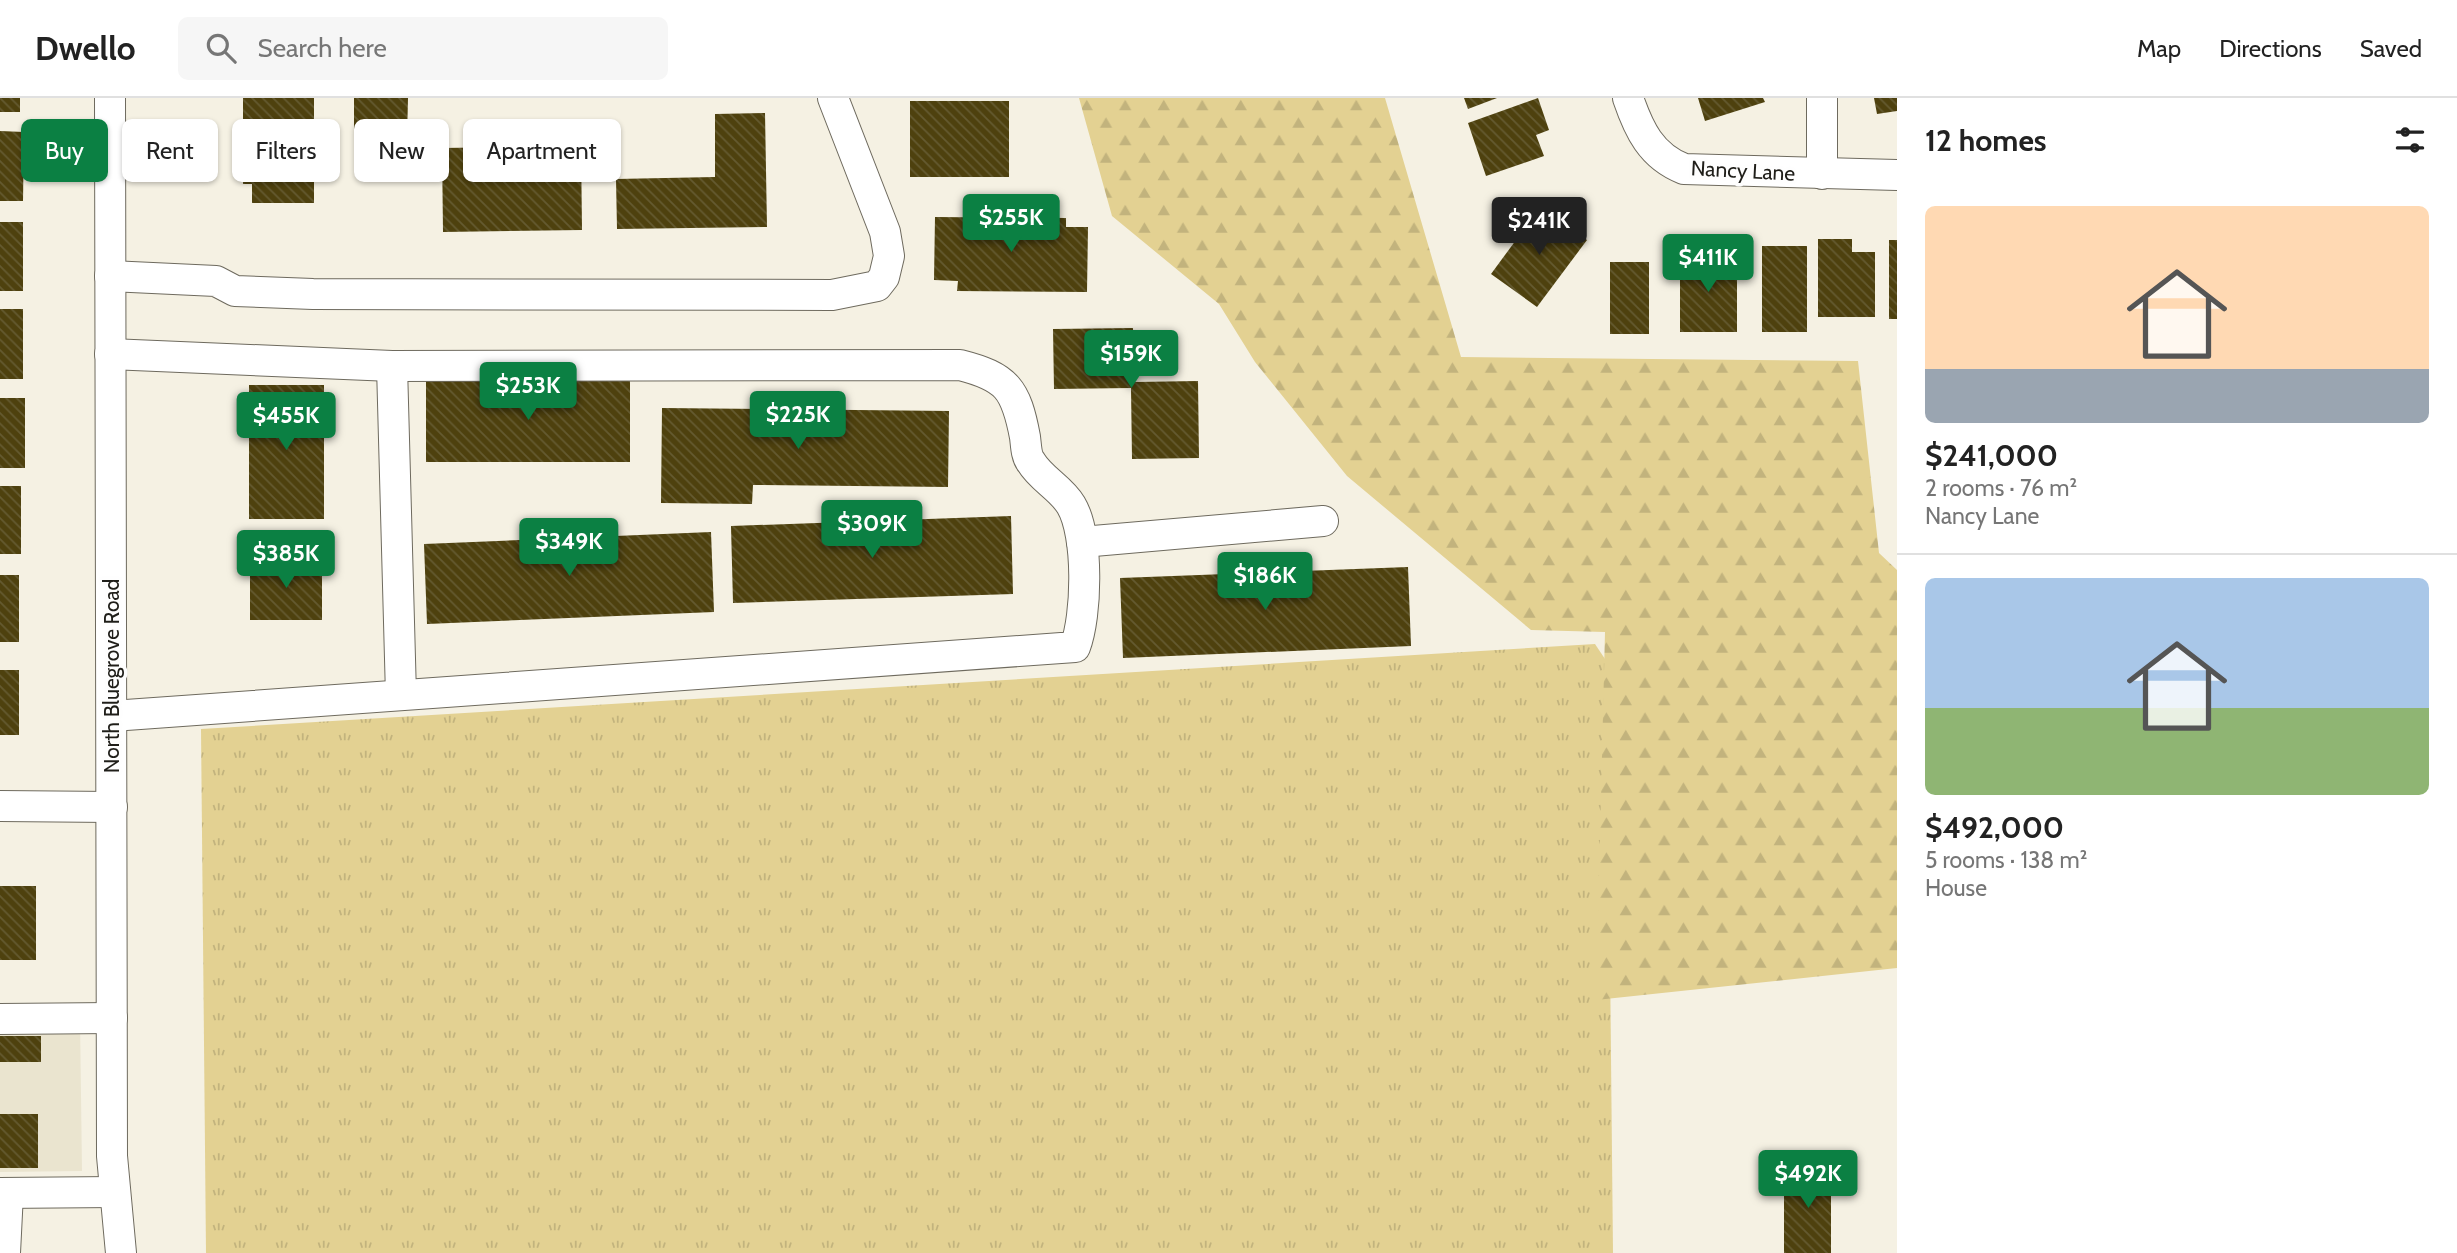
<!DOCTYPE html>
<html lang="en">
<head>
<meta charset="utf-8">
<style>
  body { margin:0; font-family:Cabin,sans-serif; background:#f6f6f6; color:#222; height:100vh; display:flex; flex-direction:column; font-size:26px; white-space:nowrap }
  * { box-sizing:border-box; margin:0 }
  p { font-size:23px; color:#767676 }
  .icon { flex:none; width:38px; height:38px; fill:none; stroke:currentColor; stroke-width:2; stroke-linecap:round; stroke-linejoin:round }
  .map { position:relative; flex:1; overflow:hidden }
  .side { display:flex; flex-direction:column; background:#fff; width:560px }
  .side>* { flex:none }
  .hud { position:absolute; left:21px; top:21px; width:665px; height:63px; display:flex; gap:14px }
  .price { position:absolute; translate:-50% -60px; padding:0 16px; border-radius:7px; background:#0b8043; color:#fff; font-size:23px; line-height:46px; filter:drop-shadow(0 2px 4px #0008) }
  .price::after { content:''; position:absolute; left:50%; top:42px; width:21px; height:16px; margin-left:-10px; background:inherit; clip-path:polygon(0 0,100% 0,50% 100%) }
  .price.active { background:#222; color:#fff }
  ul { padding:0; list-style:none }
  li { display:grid; align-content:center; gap:14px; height:371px; padding:0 28px }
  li+li { border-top:2px solid #e0e0e0 }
  li span { display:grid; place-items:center; height:217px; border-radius:10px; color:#555 }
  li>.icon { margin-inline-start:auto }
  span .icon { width:126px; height:126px; fill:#fffc; stroke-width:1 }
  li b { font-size:30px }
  h2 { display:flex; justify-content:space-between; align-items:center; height:84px; padding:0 28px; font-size:30px }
  .chip { padding:0 24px; border-radius:10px; background:#fff; box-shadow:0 2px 5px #0004; font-size:24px; line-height:63px }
  .chip.active { background:#0b8043; color:#fff }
  header { display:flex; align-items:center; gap:42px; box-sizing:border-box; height:98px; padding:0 35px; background:#fff; border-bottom:2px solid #e0e0e0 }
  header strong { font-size:33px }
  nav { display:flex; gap:38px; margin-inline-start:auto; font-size:24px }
  .search { width:490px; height:63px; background:#f6f6f6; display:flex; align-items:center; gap:18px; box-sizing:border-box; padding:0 24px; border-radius:10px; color:#767676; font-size:26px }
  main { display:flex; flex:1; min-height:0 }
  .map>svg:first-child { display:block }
  .built { fill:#eae4cf }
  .grass { fill:url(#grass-tufts) }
  .forest { fill:url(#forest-firs) }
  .building { fill:url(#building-back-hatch) }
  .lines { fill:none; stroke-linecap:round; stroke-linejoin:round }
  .minor-casing { stroke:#6e6a5e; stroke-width:32 }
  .minor { stroke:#fff; stroke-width:30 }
  .labels { text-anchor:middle; stroke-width:7; stroke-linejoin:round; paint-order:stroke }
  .street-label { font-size:21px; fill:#1f1e19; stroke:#fefefe }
</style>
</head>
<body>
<header>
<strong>Dwello</strong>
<div class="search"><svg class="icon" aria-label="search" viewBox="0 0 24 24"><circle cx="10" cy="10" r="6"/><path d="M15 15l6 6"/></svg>Search here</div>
<nav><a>Map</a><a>Directions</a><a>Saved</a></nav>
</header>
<main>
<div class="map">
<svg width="1897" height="1155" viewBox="0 0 1897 1155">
  <defs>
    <pattern id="grass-tufts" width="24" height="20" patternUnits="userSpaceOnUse" patternTransform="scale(1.75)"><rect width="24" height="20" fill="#e3d192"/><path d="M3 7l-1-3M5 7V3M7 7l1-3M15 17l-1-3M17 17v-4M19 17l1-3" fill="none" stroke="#c2b37d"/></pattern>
    <pattern id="forest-firs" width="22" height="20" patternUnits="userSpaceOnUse" patternTransform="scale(1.75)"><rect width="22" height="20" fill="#e3d192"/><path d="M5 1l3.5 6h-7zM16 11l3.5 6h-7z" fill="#c2b37d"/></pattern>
    <pattern id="building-back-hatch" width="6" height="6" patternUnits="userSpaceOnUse" patternTransform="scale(1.75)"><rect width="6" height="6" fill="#4e410e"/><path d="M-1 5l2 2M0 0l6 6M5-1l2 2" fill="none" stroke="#645a30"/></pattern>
  </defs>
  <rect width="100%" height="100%" fill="#f5f1e3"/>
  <path class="built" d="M 0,921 L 80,921 L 82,1073 L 0,1074 Z"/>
  <path class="grass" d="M 1595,546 L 1607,564 L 1613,1155 L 206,1155 L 201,631 Z"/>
  <path class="forest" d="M 1079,0 L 1385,0 L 1461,259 L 1858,263 L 1879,455 L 1897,472 L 1897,870 L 1596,902 L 1605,534 L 1531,532 L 1347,378 L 1255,264 L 1219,206 L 1112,118 Z"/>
  <g class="building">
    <rect x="0" y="0" width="20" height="14"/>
    <path d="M 243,0 L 314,0 L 314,105 L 252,105 L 252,86 L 243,86 Z"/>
    <path d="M 354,0 L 408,0 L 407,41 L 354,40 Z"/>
    <path d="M 1464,0 L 1497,0 L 1468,11 Z"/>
    <path d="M 1538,0 L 1549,32 L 1536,37 L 1544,58 L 1486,78 L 1468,25 Z"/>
    <path d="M 1698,0 L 1763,0 L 1765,4 L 1705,23 Z"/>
    <path d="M 1874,0 L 1897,0 L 1897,13 L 1877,16 Z"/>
    <rect x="910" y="3" width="99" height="76"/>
    <path d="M 765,15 L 767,129 L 617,131 L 616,81 L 715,79 L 715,16 Z"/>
    <path d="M 0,33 L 24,34 L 23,103 L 0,103 Z"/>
    <path d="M 581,48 L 582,132 L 443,134 L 442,50 Z"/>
    <path d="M 1541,108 L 1587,142 L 1537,209 L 1491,176 Z"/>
    <path d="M 935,119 L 1066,120 L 1066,129 L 1088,129 L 1087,194 L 957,193 L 958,183 L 934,182 Z"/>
    <rect x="0" y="124" width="23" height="69"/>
    <path d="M 1818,141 L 1852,141 L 1852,154 L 1875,154 L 1875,219 L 1818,219 Z"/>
    <rect x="1889" y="142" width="8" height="79"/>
    <rect x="1762" y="148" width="45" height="86"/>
    <rect x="1680" y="159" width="57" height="75"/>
    <rect x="1610" y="164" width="39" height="72"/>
    <rect x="0" y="211" width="23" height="70"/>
    <path d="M 1133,230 L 1134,284 L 1198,283 L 1199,360 L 1132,361 L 1131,290 L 1054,291 L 1053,231 Z"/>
    <rect x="426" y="283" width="204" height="81"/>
    <rect x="249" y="287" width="75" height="134"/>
    <rect x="0" y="300" width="25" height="70"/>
    <path d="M 662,310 L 949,313 L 948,389 L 753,387 L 752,406 L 661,405 Z"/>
    <rect x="0" y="388" width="21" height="68"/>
    <path d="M 1011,418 L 1013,496 L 733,505 L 731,428 Z"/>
    <path d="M 711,434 L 714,514 L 427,526 L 424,446 Z"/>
    <rect x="250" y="462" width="72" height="60"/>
    <path d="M 1408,469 L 1411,548 L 1123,560 L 1120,480 Z"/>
    <rect x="0" y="477" width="19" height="67"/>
    <rect x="0" y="572" width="19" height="65"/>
    <rect x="0" y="788" width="36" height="74"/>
    <rect x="0" y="938" width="41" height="26"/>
    <rect x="0" y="1016" width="38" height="54"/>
    <rect x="1784" y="1070" width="47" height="85"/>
  </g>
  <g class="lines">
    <defs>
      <g id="minor">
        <path d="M 110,0 L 112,1058 L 121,1155"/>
        <path d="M 1628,0 C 1639,32 1651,58 1684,71 L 1897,77"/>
        <path d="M 1822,0 L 1822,76"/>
        <path d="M 110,178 L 216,183 L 235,193 L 313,196 L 832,197 L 877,188 L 884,179 L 889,158 L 885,134 L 833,0"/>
        <path d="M 110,256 L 392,268 L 960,267 C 1007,279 1016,291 1025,339 C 1026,346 1026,358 1031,364 C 1041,381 1061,390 1071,407 C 1089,437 1087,518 1075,549 L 112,618"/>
        <path d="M 392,268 L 401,597"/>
        <path d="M 1082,444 L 1323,423"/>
        <path d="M 0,708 L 112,709"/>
        <path d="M 0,921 L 112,920"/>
        <path d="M 0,1095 L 115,1094"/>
        <path d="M 5,1155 L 8,1095"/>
      </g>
    </defs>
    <use href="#minor" class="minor-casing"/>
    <use href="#minor" class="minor"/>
  </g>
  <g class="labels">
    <g class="street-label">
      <text transform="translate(1743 73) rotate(3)" y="7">Nancy Lane</text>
      <text transform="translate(112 578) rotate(-90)" y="7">North Bluegrove Road</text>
    </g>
  </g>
</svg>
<b class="price" style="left:1011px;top:156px">$255K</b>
<b class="price active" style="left:1539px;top:159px">$241K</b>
<b class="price" style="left:1708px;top:196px">$411K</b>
<b class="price" style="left:1131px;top:292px">$159K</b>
<b class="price" style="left:528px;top:324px">$253K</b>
<b class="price" style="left:798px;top:353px">$225K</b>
<b class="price" style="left:286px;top:354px">$455K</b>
<b class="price" style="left:872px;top:462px">$309K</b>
<b class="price" style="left:569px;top:480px">$349K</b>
<b class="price" style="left:286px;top:492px">$385K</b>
<b class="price" style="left:1265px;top:514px">$186K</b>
<b class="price" style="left:1808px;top:1112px">$492K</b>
<div class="hud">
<a class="chip active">Buy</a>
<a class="chip">Rent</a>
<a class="chip">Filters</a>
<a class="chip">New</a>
<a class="chip">Apartment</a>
</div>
</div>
<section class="side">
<h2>12 homes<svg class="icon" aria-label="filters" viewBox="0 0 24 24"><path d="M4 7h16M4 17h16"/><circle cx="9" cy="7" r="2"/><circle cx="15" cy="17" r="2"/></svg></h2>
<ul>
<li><span style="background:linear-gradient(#ffd9b3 75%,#9aa5b1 0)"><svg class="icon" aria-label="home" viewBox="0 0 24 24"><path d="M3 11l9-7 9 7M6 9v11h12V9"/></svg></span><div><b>$241,000</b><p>2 rooms · 76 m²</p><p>Nancy Lane</p></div></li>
<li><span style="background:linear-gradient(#a9c7e8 60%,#8fb573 0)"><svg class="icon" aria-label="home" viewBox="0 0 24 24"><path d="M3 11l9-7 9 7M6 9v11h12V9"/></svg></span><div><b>$492,000</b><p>5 rooms · 138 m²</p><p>House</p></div></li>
</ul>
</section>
</main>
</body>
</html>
